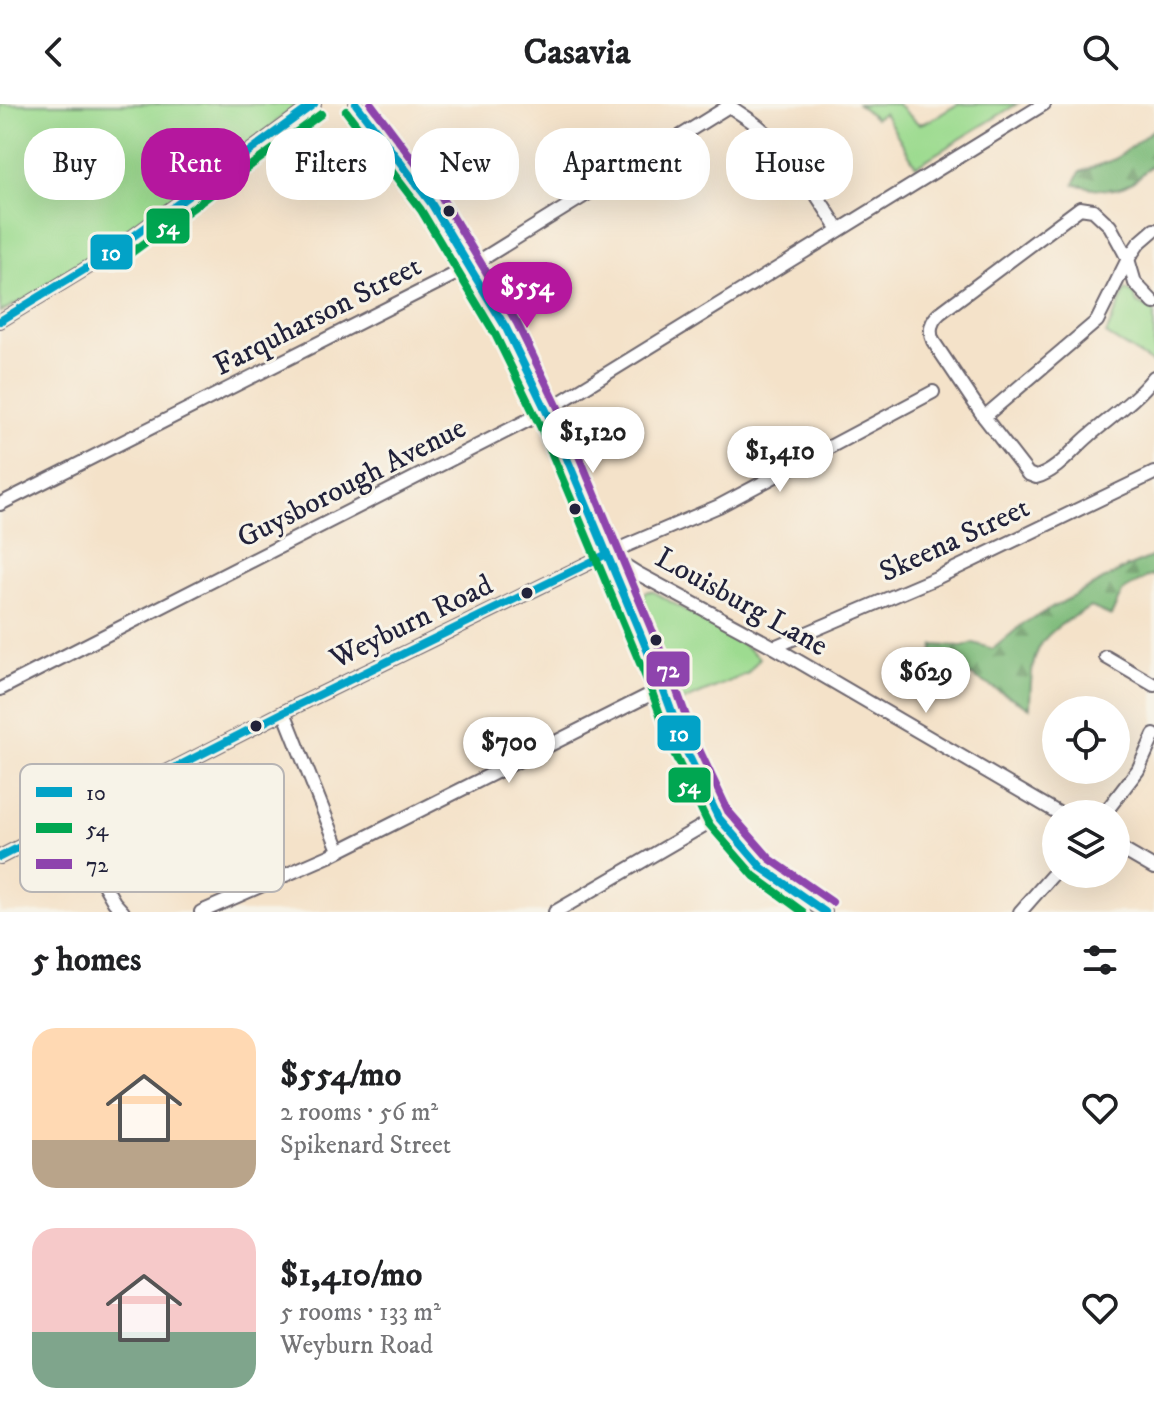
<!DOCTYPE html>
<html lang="en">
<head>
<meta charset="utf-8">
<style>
  body { margin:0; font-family:"IM FELL DW Pica",serif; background:#f2f2f2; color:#202124; height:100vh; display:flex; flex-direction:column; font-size:30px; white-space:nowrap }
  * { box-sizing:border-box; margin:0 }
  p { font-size:26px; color:#757577 }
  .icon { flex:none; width:44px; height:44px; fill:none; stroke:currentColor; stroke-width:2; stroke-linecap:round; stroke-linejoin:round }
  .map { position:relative; height:808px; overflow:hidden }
  .details { display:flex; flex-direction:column; background:#fff; flex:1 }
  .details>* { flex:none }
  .banner { position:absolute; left:24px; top:24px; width:1106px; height:72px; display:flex; gap:16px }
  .fabs { position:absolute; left:1042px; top:592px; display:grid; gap:16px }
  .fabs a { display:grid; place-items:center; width:88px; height:88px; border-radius:50%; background:#fff; box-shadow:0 8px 32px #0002; font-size:40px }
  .price { position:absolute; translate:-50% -68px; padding:0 18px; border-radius:28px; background:#fff; color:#222; font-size:26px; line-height:52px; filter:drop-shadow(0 2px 4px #0008) }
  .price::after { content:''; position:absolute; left:50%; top:48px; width:24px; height:18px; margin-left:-12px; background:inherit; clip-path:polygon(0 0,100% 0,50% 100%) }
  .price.current { background:#b5179e; color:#fff }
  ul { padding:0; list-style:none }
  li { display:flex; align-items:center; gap:24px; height:200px; padding:0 32px }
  li span { display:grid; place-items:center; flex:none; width:224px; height:160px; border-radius:24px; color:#555 }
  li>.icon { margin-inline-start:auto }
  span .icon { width:96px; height:96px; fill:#fffc; stroke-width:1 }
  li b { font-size:34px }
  h2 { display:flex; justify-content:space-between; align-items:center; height:96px; padding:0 32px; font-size:34px }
  .pill { padding:0 28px; border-radius:32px; background:#fff; box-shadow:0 8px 32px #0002; font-size:28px; line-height:72px }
  .pill.current { background:#b5179e; color:#fff }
  header { display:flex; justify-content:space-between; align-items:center; height:104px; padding:0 32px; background:#fff; font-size:36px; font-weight:700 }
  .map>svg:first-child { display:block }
  .green { fill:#9ddb90; stroke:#607e66; stroke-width:2 }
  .forest { fill:url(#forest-firs); stroke:#506e5a; stroke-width:2 }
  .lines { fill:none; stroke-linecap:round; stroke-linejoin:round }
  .minor-casing { stroke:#6c656d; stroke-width:16 }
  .minor { stroke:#fff; stroke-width:12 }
  .bus-1-casing { stroke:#f7f3e8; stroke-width:14 }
  .bus-2-casing { stroke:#f7f3e8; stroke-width:14 }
  .bus-3-casing { stroke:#f7f3e8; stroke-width:14 }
  .bus-1 { stroke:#02a2c7; stroke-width:8 }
  .bus-2 { stroke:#00a651; stroke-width:8 }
  .bus-3 { stroke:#8e44ad; stroke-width:8 }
  .bus-dot { fill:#22223b; stroke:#f7f3e8; stroke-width:3 }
  .labels { text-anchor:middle; stroke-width:6; stroke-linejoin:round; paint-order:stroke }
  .street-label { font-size:30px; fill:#22223b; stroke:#f7f3e8 }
  .key { fill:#f7f3e8; stroke:#b7b4b4; stroke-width:2 }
  .key-label { font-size:22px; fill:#22223b }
  .line-badge { stroke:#f7f3e8; stroke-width:3 }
  .badge-label { font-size:22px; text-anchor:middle; font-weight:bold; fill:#fff }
</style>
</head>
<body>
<header><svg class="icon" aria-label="back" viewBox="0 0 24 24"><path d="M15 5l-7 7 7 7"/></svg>Casavia<svg class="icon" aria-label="search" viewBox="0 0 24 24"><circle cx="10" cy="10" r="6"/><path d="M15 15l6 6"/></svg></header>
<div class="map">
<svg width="1154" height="808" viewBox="0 0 1154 808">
  <defs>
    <pattern id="forest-firs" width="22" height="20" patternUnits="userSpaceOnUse" patternTransform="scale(2)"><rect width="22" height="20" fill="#7ebb7a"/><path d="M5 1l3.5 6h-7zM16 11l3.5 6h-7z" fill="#679865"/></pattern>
  </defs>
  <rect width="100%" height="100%" fill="#f7f3e8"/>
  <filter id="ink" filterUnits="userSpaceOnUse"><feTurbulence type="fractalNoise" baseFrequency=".0125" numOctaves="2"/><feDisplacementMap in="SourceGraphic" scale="16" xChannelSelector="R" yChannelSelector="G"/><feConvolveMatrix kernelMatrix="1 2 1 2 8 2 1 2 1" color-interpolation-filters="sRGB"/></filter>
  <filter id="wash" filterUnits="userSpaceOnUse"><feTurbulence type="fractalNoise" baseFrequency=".006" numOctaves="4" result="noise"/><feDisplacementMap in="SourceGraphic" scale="32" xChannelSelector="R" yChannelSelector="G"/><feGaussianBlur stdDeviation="1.8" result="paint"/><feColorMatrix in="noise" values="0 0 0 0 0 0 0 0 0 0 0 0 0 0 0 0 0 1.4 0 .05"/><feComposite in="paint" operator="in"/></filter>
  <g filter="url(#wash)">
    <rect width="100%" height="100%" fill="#f4e2c9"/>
    <g class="green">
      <path d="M 0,0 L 298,0 L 117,148 L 0,208 Z"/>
      <path d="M 858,0 L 897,0 L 919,20 L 931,16 L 958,0 L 1017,0 L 916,62 L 884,9 L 875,14 Z"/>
      <path d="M 1126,185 L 1134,190 L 1137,199 L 1154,206 L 1154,260 L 1106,230 Z"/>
      <path d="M 648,487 L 654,488 L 741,539 L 760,554 L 747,570 L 679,599 L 639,506 L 639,493 Z"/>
    </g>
    <g class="forest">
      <path d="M 1154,25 L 1154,59 C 1123,90 1114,89 1074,80 L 1080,68 L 1115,55 Z"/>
      <path d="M 1154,452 L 1154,472 L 1151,471 L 1122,488 L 1111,512 L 1091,503 C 1037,532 1031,542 1030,604 L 932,550 L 934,541 L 962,543 L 974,539 L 993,545 L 1024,519 L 1127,463 Z"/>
    </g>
  </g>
  <g filter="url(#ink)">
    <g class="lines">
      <defs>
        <g id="minor">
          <path d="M 356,0 L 431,99 L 506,224 L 553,321 L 663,584 L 684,642 L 718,713 L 744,746 L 762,764 L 784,781 L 825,808"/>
          <path d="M 727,0 C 737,8 748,14 758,22 C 793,50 815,89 839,126"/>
          <path d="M 1154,199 L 1135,179 L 1128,155 L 1110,122 L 1093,106 L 1080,104 L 940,209 C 932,216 928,226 933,237 L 984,313 L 1028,370 L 1036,373 C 1058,367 1073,345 1090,331 C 1112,312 1136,296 1154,273"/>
          <path d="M 0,217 L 105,153 L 314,0"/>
          <path d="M 984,313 L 1097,217 L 1128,155 L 1139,139 L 1154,126"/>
          <path d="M 0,400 L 471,162 L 729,2"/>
          <path d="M 607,450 L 637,469 L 774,543 L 1060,710"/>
          <path d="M 774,543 L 936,474 L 1154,369"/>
          <path d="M 1106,553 L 1154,581"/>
          <path d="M 0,585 L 546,307 L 1044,0"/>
          <path d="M 284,608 L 339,746"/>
          <path d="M 1104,710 L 1138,666 L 1154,631"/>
          <path d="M 68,718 L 114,798 L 123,808"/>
          <path d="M 1116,742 L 1154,764"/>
          <path d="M 0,753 L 284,608 L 607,450 L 719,402 L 933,288"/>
          <path d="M 201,808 L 329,752 L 663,584"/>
          <path d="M 555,808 L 718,713"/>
          <path d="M 1020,808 L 1056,767"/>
        </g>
      </defs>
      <use href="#minor" class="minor-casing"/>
      <use href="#minor" class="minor"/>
      <defs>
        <g id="bus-1">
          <path d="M 356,0 L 431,99 L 506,224 L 553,321 L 663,584 L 684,642 L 718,713 L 762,764 L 825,808"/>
          <path d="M 0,217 L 105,153 L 314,0"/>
          <path d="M 0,753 L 284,608 L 607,450"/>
        </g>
        <g id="bus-2">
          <path d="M 346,7 L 421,106 L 495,230 L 542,326 L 652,588 L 673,647 L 708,719 L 754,772 L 803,808"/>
          <path d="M 112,163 L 321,10"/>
        </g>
        <path id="bus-3" d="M 371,0 L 441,93 L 517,219 L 564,316 L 674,579 L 695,637 L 728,707 L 770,755 L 832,798"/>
      </defs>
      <use href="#bus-1" class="bus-1-casing"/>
      <use href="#bus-2" class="bus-2-casing"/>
      <use href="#bus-3" class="bus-3-casing"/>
      <use href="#bus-1" class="bus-1"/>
      <use href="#bus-2" class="bus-2"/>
      <use href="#bus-3" class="bus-3"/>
    </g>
  </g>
  <g class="bus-dot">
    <circle cx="449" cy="107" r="7"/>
    <circle cx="575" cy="405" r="7"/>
    <circle cx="527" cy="489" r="7"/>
    <circle cx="656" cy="536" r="7"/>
    <circle cx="256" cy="622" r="7"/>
  </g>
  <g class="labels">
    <g class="street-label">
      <text transform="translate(317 211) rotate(-27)" y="10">Farquharson Street</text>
      <text transform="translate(351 378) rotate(-27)" y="10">Guysborough Avenue</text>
      <text transform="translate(954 435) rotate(-25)" y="10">Skeena Street</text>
      <text transform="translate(742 497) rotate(29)" y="10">Louisburg Lane</text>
      <text transform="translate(411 517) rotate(-26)" y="10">Weyburn Road</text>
    </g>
  </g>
  <rect x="20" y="660" width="264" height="128" rx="12" class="key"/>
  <rect x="36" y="683" width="36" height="10" fill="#02a2c7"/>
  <rect x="36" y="719" width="36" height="10" fill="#00a651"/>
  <rect x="36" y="755" width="36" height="10" fill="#8e44ad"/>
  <g class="key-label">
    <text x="86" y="696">10</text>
    <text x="86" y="732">54</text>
    <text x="86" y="768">72</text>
  </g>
  <g class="line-badge">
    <rect x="145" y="103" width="46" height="38" rx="8" fill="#00a651"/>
    <rect x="89" y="129" width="45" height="38" rx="8" fill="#02a2c7"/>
    <rect x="645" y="546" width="46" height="38" rx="8" fill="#8e44ad"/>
    <rect x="656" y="610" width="46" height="38" rx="8" fill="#02a2c7"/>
    <rect x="667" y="662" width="45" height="38" rx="8" fill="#00a651"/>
  </g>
  <g class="badge-label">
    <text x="168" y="130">54</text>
    <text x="111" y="156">10</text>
    <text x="668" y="573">72</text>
    <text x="679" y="637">10</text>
    <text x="689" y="689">54</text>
  </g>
</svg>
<div class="fabs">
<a><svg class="icon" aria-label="locate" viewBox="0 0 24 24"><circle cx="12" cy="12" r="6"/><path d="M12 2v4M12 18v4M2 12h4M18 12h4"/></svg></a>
<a><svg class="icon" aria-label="layers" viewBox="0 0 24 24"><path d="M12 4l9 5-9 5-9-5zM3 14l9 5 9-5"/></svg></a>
</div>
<b class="price current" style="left:527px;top:226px">$554</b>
<b class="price" style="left:593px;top:371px">$1,120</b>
<b class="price" style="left:780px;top:390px">$1,410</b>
<b class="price" style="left:926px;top:611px">$629</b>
<b class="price" style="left:509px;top:681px">$700</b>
<div class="banner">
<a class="pill">Buy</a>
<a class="pill current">Rent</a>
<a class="pill">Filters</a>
<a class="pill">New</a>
<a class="pill">Apartment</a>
<a class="pill">House</a>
</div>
</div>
<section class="details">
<h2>5 homes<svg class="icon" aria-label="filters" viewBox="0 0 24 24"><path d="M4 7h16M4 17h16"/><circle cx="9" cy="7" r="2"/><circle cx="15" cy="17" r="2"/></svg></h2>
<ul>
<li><span style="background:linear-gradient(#ffd9b3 70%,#b9a48a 0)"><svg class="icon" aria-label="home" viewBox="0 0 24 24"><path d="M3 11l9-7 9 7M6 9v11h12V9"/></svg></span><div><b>$554/mo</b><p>2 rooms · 56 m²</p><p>Spikenard Street</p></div><svg class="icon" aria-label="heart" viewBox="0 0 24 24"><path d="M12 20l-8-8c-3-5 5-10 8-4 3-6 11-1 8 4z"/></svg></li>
<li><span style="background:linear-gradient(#f6c9c9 65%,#7fa58c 0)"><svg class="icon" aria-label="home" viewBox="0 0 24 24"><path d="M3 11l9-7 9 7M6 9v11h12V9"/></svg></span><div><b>$1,410/mo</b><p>5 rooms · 133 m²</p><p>Weyburn Road</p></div><svg class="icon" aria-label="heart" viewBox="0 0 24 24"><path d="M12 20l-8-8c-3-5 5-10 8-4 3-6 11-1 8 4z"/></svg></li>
</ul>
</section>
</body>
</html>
